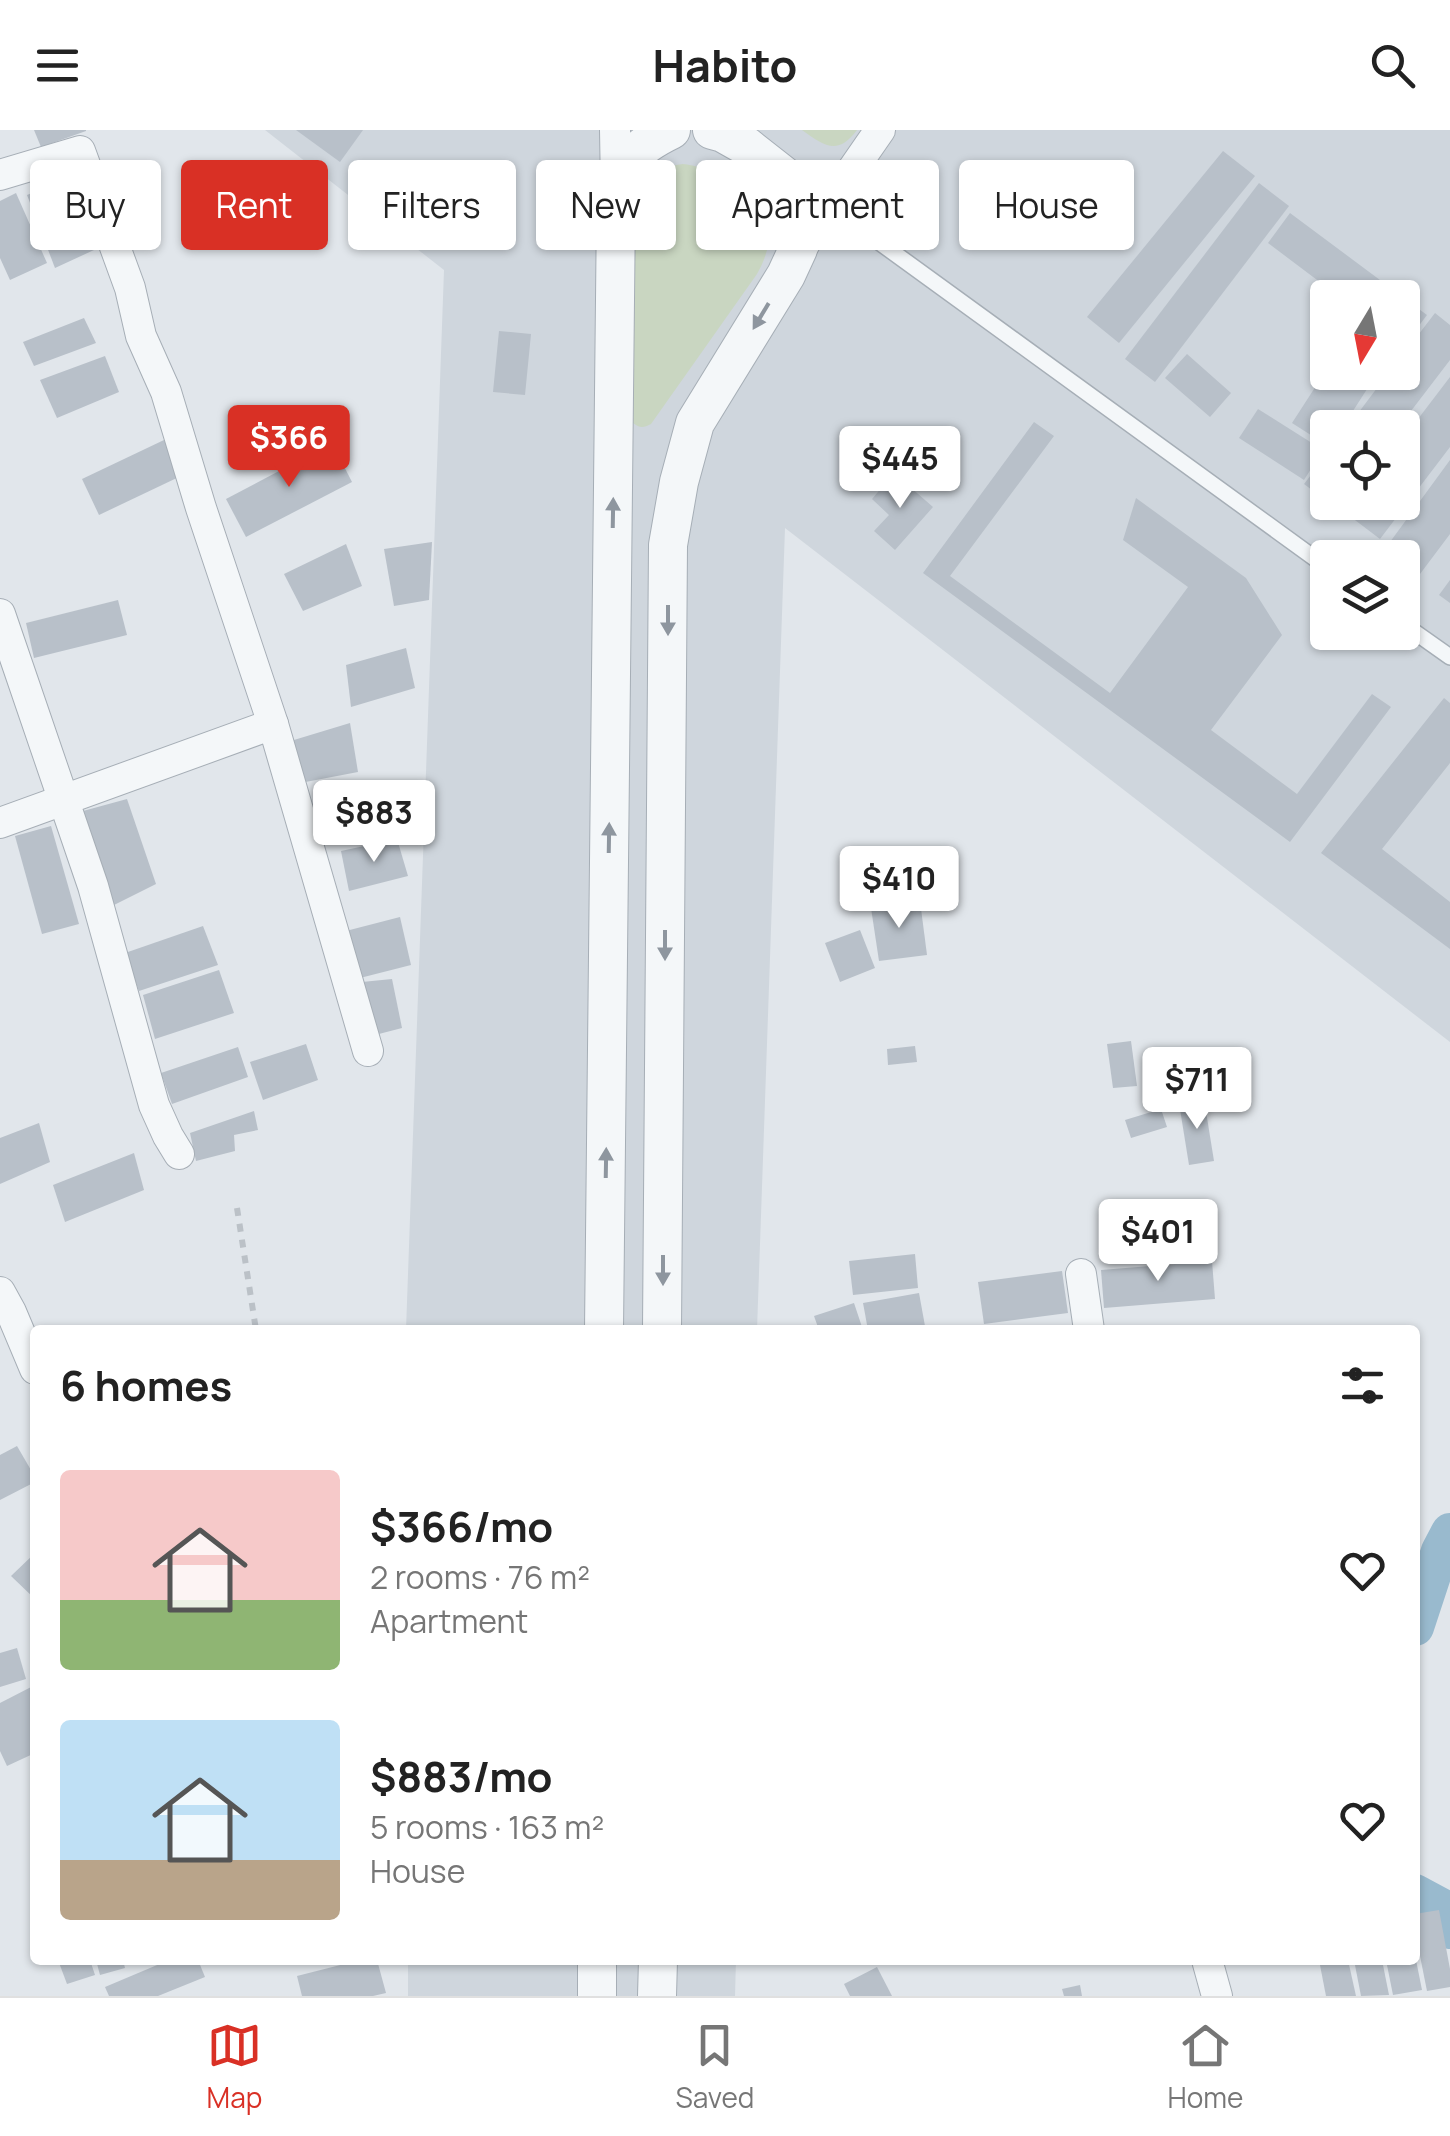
<!DOCTYPE html>
<html lang="en">
<head>
<meta charset="utf-8">
<style>
  body { margin:0; font-family:Manrope,sans-serif; background:#f6f6f6; color:#222; height:100vh; display:flex; flex-direction:column; font-size:38px; white-space:nowrap }
  * { box-sizing:border-box; margin:0 }
  p { font-size:32px; color:#767676 }
  .icon { flex:none; width:55px; height:55px; fill:none; stroke:currentColor; stroke-width:2; stroke-linecap:round; stroke-linejoin:round }
  .map { position:relative; flex:1; overflow:hidden }
  .side { position:absolute; left:30px; top:1195px; width:1390px; height:640px; display:flex; flex-direction:column; background:#fff; border-radius:10px; box-shadow:0 2px 8px #0004 }
  .side>* { flex:none }
  .top-card { position:absolute; left:30px; top:30px; width:1390px; height:90px; display:flex; gap:20px }
  .needle { width:65px; rotate:190deg }
  .buttons { position:absolute; left:1310px; top:150px; display:grid; gap:20px }
  .buttons a { display:grid; place-items:center; width:110px; height:110px; border-radius:10px; background:#fff; box-shadow:0 2px 8px #0004; font-size:50px }
  .price { position:absolute; translate:-50% -85px; padding:0 22px; border-radius:10px; background:#fff; color:#222; font-size:32px; line-height:65px; filter:drop-shadow(0 2px 5px #0008) }
  .price::after { content:''; position:absolute; left:50%; top:60px; width:30px; height:22px; margin-left:-15px; background:inherit; clip-path:polygon(0 0,100% 0,50% 100%) }
  .price.active { background:#d93025; color:#fff }
  ul { padding:0; list-style:none }
  li { display:flex; align-items:center; gap:30px; height:250px; padding:0 30px }
  li span { display:grid; place-items:center; flex:none; width:280px; height:200px; border-radius:10px; color:#555 }
  li>.icon { margin-inline-start:auto }
  span .icon { width:120px; height:120px; fill:#fffc; stroke-width:1 }
  li b { font-size:42px }
  h2 { display:flex; justify-content:space-between; align-items:center; height:120px; padding:0 30px; font-size:42px }
  .chip { padding:0 35px; border-radius:10px; background:#fff; box-shadow:0 2px 8px #0004; font-size:35px; line-height:90px }
  .chip.active { background:#d93025; color:#fff }
  header { display:flex; justify-content:space-between; align-items:center; height:130px; padding:0 30px; background:#fff; font-size:45px; font-weight:700 }
  .dock { display:flex; justify-content:space-around; align-items:center; height:140px; border-top:2px solid #e0e0e0; background:#fff; font-size:28px; color:#767676 }
  .dock a { display:grid; justify-items:center; gap:5px }
  .dock .active { color:#d93025 }
  .map>svg:first-child { display:block }
  .built { fill:#cfd6dd; fill-rule:evenodd }
  .green { fill:#c9d6c1 }
  .lines { fill:none; stroke-linecap:round; stroke-linejoin:round }
  .canal { stroke:#99bace; stroke-width:38 }
  .building { fill:#b8c0c9 }
  .service-casing { stroke:#a6aeb6; stroke-width:18 }
  .minor-casing { stroke:#a6aeb6; stroke-width:32 }
  .tertiary-casing { stroke:#a6aeb6; stroke-width:40 }
  .path { stroke:#bbc1c7; stroke-width:6; stroke-dasharray:8 8; stroke-linecap:butt }
  .service { stroke:#f4f7f9; stroke-width:15 }
  .minor { stroke:#f4f7f9; stroke-width:30 }
  .tertiary { stroke:#f4f7f9; stroke-width:38 }
  .oneway { fill:#8e969f }
</style>
</head>
<body>
<header><svg class="icon" aria-label="menu" viewBox="0 0 24 24"><path d="M4 6h16M4 12h16M4 18h16"/></svg>Habito<svg class="icon" aria-label="search" viewBox="0 0 24 24"><circle cx="10" cy="10" r="6"/><path d="M15 15l6 6"/></svg></header>
<div class="map">
<svg width="1450" height="1866" viewBox="0 0 1450 1866">
  <rect width="100%" height="100%" fill="#e1e6eb"/>
  <g class="built">
    <path d="M 265,0 L 1450,0 L 1450,912 L 785,398 L 757,1200 L 406,1200 L 444,140 ZM 1328,168 L 1402,168 L 1402,242 L 1328,242 ZM 1328,298 L 1402,298 L 1402,372 L 1328,372 ZM 1328,428 L 1402,428 L 1402,502 L 1328,502 Z"/>
    <path d="M 408,1830 L 736,1830 L 735,1866 L 408,1866 Z"/>
  </g>
  <g class="green">
    <path d="M 802,0 L 857,0 C 838,26 824,16 802,0 Z"/>
    <path d="M 683,34 C 706,37 714,44 734,57 C 742,62 752,68 760,76 C 777,95 768,125 757,144 L 651,294 C 643,298 640,298 633,293 L 635,75 C 645,49 655,38 683,34 Z"/>
  </g>
  <g class="lines">
    <g class="canal">
      <path d="M 1415,1497 L 1440,1421 L 1450,1402"/>
      <path d="M 1415,1763 L 1445,1779 L 1450,1800"/>
    </g>
  </g>
  <g class="building">
    <path d="M 34,0 L 86,0 L 86,1 L 41,17 Z"/>
    <path d="M 296,0 L 363,0 L 340,32 Z"/>
    <path d="M 1223,21 L 1255,46 L 1119,213 L 1087,187 Z"/>
    <path d="M 67,49 L 94,120 L 55,138 L 27,65 Z"/>
    <path d="M 1259,53 L 1289,76 L 1155,252 L 1125,229 Z"/>
    <path d="M 16,63 L 47,133 L 10,150 L 0,128 L 0,71 Z"/>
    <path d="M 1290,83 L 1427,185 L 1402,218 L 1402,168 L 1341,168 L 1268,113 Z"/>
    <path d="M 1435,183 L 1450,195 L 1450,230 L 1398,298 L 1347,298 L 1389,242 L 1402,242 L 1402,226 Z"/>
    <path d="M 84,188 L 96,213 L 34,236 L 23,212 Z"/>
    <path d="M 499,201 L 531,204 L 525,265 L 493,262 Z"/>
    <path d="M 1187,224 L 1231,263 L 1210,287 L 1165,248 Z"/>
    <path d="M 105,226 L 119,262 L 57,288 L 40,250 Z"/>
    <path d="M 1325,242 L 1378,242 L 1342,298 L 1328,298 L 1328,316 L 1292,293 Z"/>
    <path d="M 1450,247 L 1450,317 L 1380,409 L 1347,384 L 1356,372 L 1402,372 L 1402,310 Z"/>
    <path d="M 1258,279 L 1323,320 L 1304,350 L 1239,308 Z"/>
    <path d="M 1034,292 L 1054,306 L 950,446 L 1110,563 L 1188,457 L 1123,410 L 1136,368 L 1246,448 L 1282,505 L 1211,600 L 1297,664 L 1372,564 L 1391,577 L 1290,712 L 923,443 Z"/>
    <path d="M 164,310 L 181,346 L 99,385 L 82,349 Z"/>
    <path d="M 332,313 L 352,352 L 246,407 L 226,369 Z"/>
    <path d="M 1328,323 L 1328,372 L 1304,354 Z"/>
    <path d="M 1450,330 L 1450,404 L 1417,448 L 1402,438 L 1402,428 L 1388,428 L 1382,423 Z"/>
    <path d="M 894,343 L 933,377 L 895,420 L 874,401 L 889,385 L 872,369 Z"/>
    <path d="M 432,412 L 429,470 L 394,476 L 384,419 Z"/>
    <path d="M 346,414 L 362,456 L 303,481 L 284,444 Z"/>
    <path d="M 1450,450 L 1450,473 L 1439,465 Z"/>
    <path d="M 118,470 L 127,505 L 34,528 L 26,493 Z"/>
    <path d="M 406,518 L 415,558 L 351,577 L 346,535 Z"/>
    <path d="M 1444,568 L 1450,573 L 1450,633 L 1382,719 L 1450,772 L 1450,819 L 1321,723 Z"/>
    <path d="M 350,593 L 358,642 L 295,654 L 284,613 Z"/>
    <path d="M 127,669 L 156,754 L 114,775 L 83,681 Z"/>
    <path d="M 51,696 L 79,794 L 42,804 L 15,706 Z"/>
    <path d="M 397,709 L 408,746 L 349,761 L 341,721 Z"/>
    <path d="M 920,771 L 927,825 L 879,831 L 871,778 Z"/>
    <path d="M 400,787 L 411,835 L 356,849 L 342,802 Z"/>
    <path d="M 203,796 L 218,835 L 139,861 L 125,823 Z"/>
    <path d="M 860,800 L 875,838 L 840,852 L 825,813 Z"/>
    <path d="M 219,840 L 234,883 L 155,909 L 143,865 Z"/>
    <path d="M 392,849 L 402,898 L 375,905 L 362,852 Z"/>
    <path d="M 1131,911 L 1137,956 L 1113,958 L 1107,914 Z"/>
    <path d="M 306,914 L 318,950 L 263,970 L 250,932 Z"/>
    <path d="M 915,916 L 917,932 L 888,935 L 887,919 Z"/>
    <path d="M 238,917 L 248,947 L 172,974 L 161,943 Z"/>
    <path d="M 1204,969 L 1214,1031 L 1189,1035 L 1179,973 Z"/>
    <path d="M 1161,979 L 1167,997 L 1131,1008 L 1125,990 Z"/>
    <path d="M 254,981 L 258,1000 L 234,1005 L 235,1021 L 196,1031 L 190,1003 Z"/>
    <path d="M 39,993 L 50,1032 L 0,1054 L 0,1008 Z"/>
    <path d="M 134,1023 L 144,1060 L 65,1092 L 53,1055 Z"/>
    <path d="M 915,1124 L 918,1158 L 853,1165 L 849,1131 Z"/>
    <path d="M 1212,1131 L 1215,1169 L 1104,1178 L 1101,1140 Z"/>
    <path d="M 1062,1141 L 1068,1183 L 984,1194 L 978,1152 Z"/>
    <path d="M 919,1163 L 925,1196 L 900,1200 L 868,1200 L 863,1173 Z"/>
    <path d="M 854,1173 L 863,1200 L 819,1200 L 814,1186 Z"/>
    <path d="M 17,1316 L 35,1347 L 35,1352 L 0,1370 L 0,1325 Z"/>
    <path d="M 35,1423 L 35,1469 L 11,1446 Z"/>
    <path d="M 17,1518 L 26,1549 L 0,1557 L 0,1523 Z"/>
    <path d="M 35,1555 L 35,1623 L 7,1636 L 0,1621 L 0,1573 Z"/>
    <path d="M 1439,1780 L 1450,1839 L 1450,1857 L 1427,1861 L 1415,1801 L 1415,1784 Z"/>
    <path d="M 58,1830 L 90,1830 L 95,1845 L 67,1854 Z"/>
    <path d="M 96,1830 L 123,1830 L 125,1838 L 100,1845 Z"/>
    <path d="M 169,1830 L 198,1830 L 205,1847 L 158,1866 L 109,1866 L 105,1857 Z"/>
    <path d="M 360,1830 L 377,1830 L 386,1863 L 373,1866 L 302,1866 L 297,1846 Z"/>
    <path d="M 1319,1830 L 1348,1830 L 1356,1866 L 1326,1866 Z"/>
    <path d="M 1354,1830 L 1382,1830 L 1389,1865 L 1361,1866 Z"/>
    <path d="M 1386,1830 L 1416,1830 L 1422,1860 L 1393,1865 Z"/>
    <path d="M 877,1837 L 892,1866 L 850,1866 L 844,1854 Z"/>
    <path d="M 1080,1855 L 1082,1866 L 1064,1866 L 1062,1859 Z"/>
  </g>
  <g class="lines">
    <defs>
      <g id="service">
        <path d="M 828,75 L 1328,438"/>
        <path d="M 1402,493 L 1450,527"/>
      </g>
      <g id="minor">
        <path d="M 615,0 L 616,58"/>
        <path d="M 0,45 L 80,21 L 130,158 L 141,206 L 166,262 L 201,378 L 273,594 L 368,921"/>
        <path d="M 799,123 L 828,75 L 880,0"/>
        <path d="M 0,484 L 93,756 L 154,975 L 168,1006 L 179,1024"/>
        <path d="M 0,693 L 273,594"/>
        <path d="M 1081,1144 L 1089,1200"/>
        <path d="M 0,1162 L 11,1182 L 35,1239"/>
        <path d="M 1207,1830 L 1217,1866"/>
      </g>
      <g id="tertiary">
        <path d="M 604,1200 L 616,76 C 621,33 632,19 671,0"/>
        <path d="M 662,1200 L 668,415 L 679,352 L 695,293 L 786,145 L 798,119 L 802,93 L 797,68 L 784,46 L 746,16 L 723,3 L 712,0"/>
        <path d="M 597,1866 L 597,1830"/>
        <path d="M 657,1866 L 658,1830"/>
      </g>
    </defs>
    <use href="#service" class="service-casing"/>
    <use href="#minor" class="minor-casing"/>
    <use href="#tertiary" class="tertiary-casing"/>
    <path class="path" d="M 237,1078 L 256,1200"/>
    <use href="#service" class="service"/>
    <use href="#minor" class="minor"/>
    <use href="#tertiary" class="tertiary"/>
  </g>
  <defs><path id="oneway-solid" d="M-6-.8H1V-3.2L6.5 0L1 3.2V.8H-6Z" transform="scale(2.5)"/></defs>
  <g class="oneway">
    <use href="#oneway-solid" transform="translate(761 186) rotate(121)"/>
    <use href="#oneway-solid" transform="translate(613 383) rotate(-89)"/>
    <use href="#oneway-solid" transform="translate(668 490) rotate(90)"/>
    <use href="#oneway-solid" transform="translate(609 708) rotate(-89)"/>
    <use href="#oneway-solid" transform="translate(665 815) rotate(90)"/>
    <use href="#oneway-solid" transform="translate(606 1033) rotate(-89)"/>
    <use href="#oneway-solid" transform="translate(663 1140) rotate(90)"/>
  </g>
</svg>
<div class="buttons">
<a><svg class="needle" viewBox="-14 -14 28 28"><path d="M0-13l5 13h-10z" fill="#e53935"/><path d="M0 13l5-13h-10z" fill="#767676"/></svg></a>
<a><svg class="icon" aria-label="locate" viewBox="0 0 24 24"><circle cx="12" cy="12" r="6"/><path d="M12 2v4M12 18v4M2 12h4M18 12h4"/></svg></a>
<a><svg class="icon" aria-label="layers" viewBox="0 0 24 24"><path d="M12 4l9 5-9 5-9-5zM3 14l9 5 9-5"/></svg></a>
</div>
<b class="price active" style="left:289px;top:360px">$366</b>
<b class="price" style="left:900px;top:381px">$445</b>
<b class="price" style="left:374px;top:735px">$883</b>
<b class="price" style="left:899px;top:801px">$410</b>
<b class="price" style="left:1197px;top:1002px">$711</b>
<b class="price" style="left:1158px;top:1154px">$401</b>
<div class="top-card">
<a class="chip">Buy</a>
<a class="chip active">Rent</a>
<a class="chip">Filters</a>
<a class="chip">New</a>
<a class="chip">Apartment</a>
<a class="chip">House</a>
</div>
<section class="side">
<h2>6 homes<svg class="icon" aria-label="filters" viewBox="0 0 24 24"><path d="M4 7h16M4 17h16"/><circle cx="9" cy="7" r="2"/><circle cx="15" cy="17" r="2"/></svg></h2>
<ul>
<li><span style="background:linear-gradient(#f6c9c9 65%,#8fb573 0)"><svg class="icon" aria-label="home" viewBox="0 0 24 24"><path d="M3 11l9-7 9 7M6 9v11h12V9"/></svg></span><div><b>$366/mo</b><p>2 rooms · 76 m²</p><p>Apartment</p></div><svg class="icon" aria-label="heart" viewBox="0 0 24 24"><path d="M12 20l-8-8c-3-5 5-10 8-4 3-6 11-1 8 4z"/></svg></li>
<li><span style="background:linear-gradient(#bfe0f5 70%,#b9a48a 0)"><svg class="icon" aria-label="home" viewBox="0 0 24 24"><path d="M3 11l9-7 9 7M6 9v11h12V9"/></svg></span><div><b>$883/mo</b><p>5 rooms · 163 m²</p><p>House</p></div><svg class="icon" aria-label="heart" viewBox="0 0 24 24"><path d="M12 20l-8-8c-3-5 5-10 8-4 3-6 11-1 8 4z"/></svg></li>
</ul>
</section>
</div>
<nav class="dock">
<a class="active"><svg class="icon" aria-label="map" viewBox="0 0 24 24"><path d="M3 6l6-2 6 2 6-2v14l-6 2-6-2-6 2zM9 4v14M15 6v14"/></svg>Map</a>
<a><svg class="icon" aria-label="saved" viewBox="0 0 24 24"><path d="M7 4h10v16l-5-4-5 4z"/></svg>Saved</a>
<a><svg class="icon" aria-label="home" viewBox="0 0 24 24"><path d="M3 11l9-7 9 7M6 9v11h12V9"/></svg>Home</a>
</nav>
</body>
</html>
